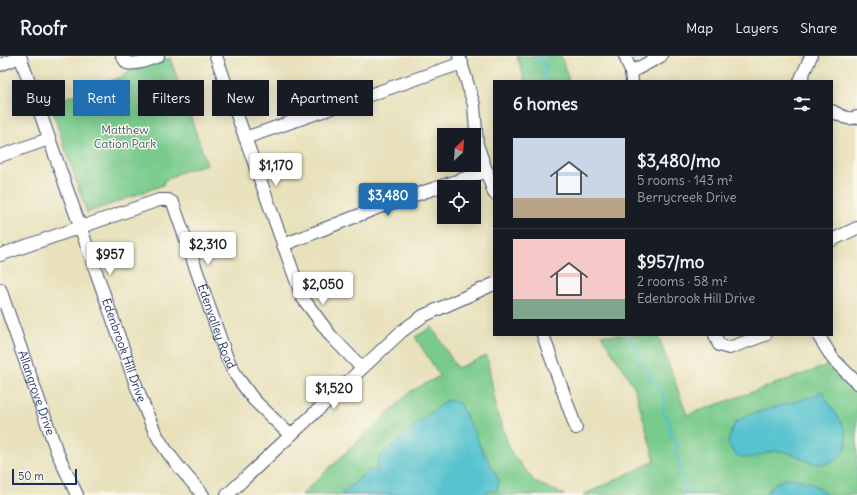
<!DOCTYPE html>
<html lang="en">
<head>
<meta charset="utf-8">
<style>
  body { margin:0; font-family:Delius,sans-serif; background:#20242c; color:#f1f3f6; height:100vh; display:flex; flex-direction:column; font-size:15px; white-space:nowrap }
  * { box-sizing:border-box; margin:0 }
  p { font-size:13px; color:#9ea1a6 }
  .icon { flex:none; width:22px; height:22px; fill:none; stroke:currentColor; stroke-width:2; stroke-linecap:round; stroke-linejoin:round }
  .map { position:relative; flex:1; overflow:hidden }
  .side { position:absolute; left:493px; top:24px; width:340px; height:256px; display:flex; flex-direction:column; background:#171b24; border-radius:0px; box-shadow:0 2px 10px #0003 }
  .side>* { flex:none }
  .banner { position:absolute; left:12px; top:24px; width:380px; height:36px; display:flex; gap:8px }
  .needle { width:26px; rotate:25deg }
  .fabs { position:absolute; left:437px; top:72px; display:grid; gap:8px }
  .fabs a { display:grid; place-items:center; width:44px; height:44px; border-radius:0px; background:#171b24; box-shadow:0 2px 10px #0003; font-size:20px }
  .scale { position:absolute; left:12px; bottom:10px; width:65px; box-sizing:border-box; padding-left:4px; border:2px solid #1b2f5e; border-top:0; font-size:11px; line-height:14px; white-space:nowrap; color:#1b2f5e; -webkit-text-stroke:3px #fbf7ec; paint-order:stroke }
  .price { position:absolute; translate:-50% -34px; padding:0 9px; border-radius:4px; background:#fff; color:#222; font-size:13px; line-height:26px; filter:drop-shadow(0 1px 2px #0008) }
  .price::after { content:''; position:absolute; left:50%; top:24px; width:12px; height:9px; margin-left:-6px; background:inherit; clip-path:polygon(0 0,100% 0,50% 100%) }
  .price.selected { background:#1f6fb2; color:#fff }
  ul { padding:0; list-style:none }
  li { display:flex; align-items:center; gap:12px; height:100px; padding:0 20px }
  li+li { border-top:1px solid #363941 }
  li span { display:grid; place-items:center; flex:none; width:112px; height:80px; border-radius:0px; color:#555 }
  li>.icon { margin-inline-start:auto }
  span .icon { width:48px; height:48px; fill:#fffc; stroke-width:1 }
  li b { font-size:17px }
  h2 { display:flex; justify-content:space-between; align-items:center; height:48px; padding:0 20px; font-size:17px }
  .tag { padding:0 14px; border-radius:0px; background:#171b24; box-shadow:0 2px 10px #0003; font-size:14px; line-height:36px }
  .tag.selected { background:#1f6fb2; color:#fff }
  header { display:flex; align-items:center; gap:24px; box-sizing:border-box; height:56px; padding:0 20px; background:#171b24; border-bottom:1px solid #363941 }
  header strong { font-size:19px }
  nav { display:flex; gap:22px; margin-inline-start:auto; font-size:14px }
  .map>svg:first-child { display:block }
  .green { fill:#79cb8d; stroke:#4a7d76 }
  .water { fill:#56c3ce; stroke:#387996 }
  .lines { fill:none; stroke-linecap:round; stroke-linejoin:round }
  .stream { stroke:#56c3ce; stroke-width:2.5 }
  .minor-casing { stroke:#3a4a6c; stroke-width:14 }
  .minor { stroke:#fff; stroke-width:12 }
  .labels { text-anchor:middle; stroke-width:3; stroke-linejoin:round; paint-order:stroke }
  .park-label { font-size:12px; fill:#375e6c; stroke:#fbf7ec }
  .street-label { font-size:12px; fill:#1b2f5e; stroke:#fbf7ec }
</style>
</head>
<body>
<header>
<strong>Roofr</strong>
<nav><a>Map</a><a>Layers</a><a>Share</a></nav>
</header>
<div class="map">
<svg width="857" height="439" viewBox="0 0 857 439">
  <rect width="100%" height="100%" fill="#fbf7ec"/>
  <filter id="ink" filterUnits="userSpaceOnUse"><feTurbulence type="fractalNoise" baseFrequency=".025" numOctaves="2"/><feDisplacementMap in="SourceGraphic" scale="8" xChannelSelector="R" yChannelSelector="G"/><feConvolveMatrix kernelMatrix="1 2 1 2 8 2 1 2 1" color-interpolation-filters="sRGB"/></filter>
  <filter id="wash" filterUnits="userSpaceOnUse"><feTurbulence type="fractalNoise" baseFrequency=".012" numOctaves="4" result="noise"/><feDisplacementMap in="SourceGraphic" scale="16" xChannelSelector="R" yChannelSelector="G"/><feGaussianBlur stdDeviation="0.9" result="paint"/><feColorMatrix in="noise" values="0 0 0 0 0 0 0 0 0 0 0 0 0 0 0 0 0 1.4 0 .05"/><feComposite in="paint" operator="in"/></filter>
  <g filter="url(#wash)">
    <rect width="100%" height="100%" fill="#e8e1bc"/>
    <g class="green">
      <path d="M 517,0 L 561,0 L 569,25 L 525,25 Z"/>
      <path d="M 170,2 L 207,108 L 181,116 L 164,125 L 163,129 L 87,157 L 50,48 L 123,20 L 132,13 Z"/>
      <path d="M 432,271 L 457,312 L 487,300 L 497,356 L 511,396 L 535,426 L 565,439 L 301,439 L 411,335 L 440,320 L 415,281 Z"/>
      <path d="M 601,279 L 658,279 L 687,359 L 826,310 L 857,337 L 857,439 L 583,439 L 655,405 L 634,330 Z"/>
    </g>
    <g class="water">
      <path d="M 819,335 L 824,336 L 824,340 C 833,355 851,374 846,393 C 845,398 839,403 834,405 C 809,415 801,396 779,395 C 764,394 748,409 734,397 C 732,395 730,390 728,387 L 731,375 L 737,365 L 748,359 L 818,339 Z"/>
      <path d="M 446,345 L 453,345 L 456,347 L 458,346 L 461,349 L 461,353 L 465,356 L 466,361 L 475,377 L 480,390 L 499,424 L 497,435 L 488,435 L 486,439 L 341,439 L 369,414 L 377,415 L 379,402 L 419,366 Z"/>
      <path d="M 787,422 C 804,423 814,427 827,439 L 765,439 L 774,428 Z"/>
    </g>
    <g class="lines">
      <g class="stream">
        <path d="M 537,0 L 539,5 L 547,9 L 544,17 L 545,25"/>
        <path d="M 631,279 C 630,287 635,292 640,297 L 638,306 L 646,312 L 650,324 L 658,327 L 664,343 L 664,358 L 670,367 L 671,383 L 678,387 L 675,395 L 679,404 L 684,435 L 694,439"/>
      </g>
    </g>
  </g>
  <g filter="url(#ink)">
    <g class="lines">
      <defs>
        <g id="minor">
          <path id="s1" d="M 20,0 L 136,329 C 143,347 149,366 159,383 C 171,404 188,421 203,439"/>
          <path d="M 122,0 L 127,7 C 138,9 147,4 158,0"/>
          <path d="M 216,0 L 302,241 L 331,280 L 362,312"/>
          <path d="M 459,0 L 474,49 L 477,88 L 494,137"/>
          <path d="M 625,0 L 631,16 L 632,25"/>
          <path d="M 0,9 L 20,1"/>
          <path d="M 631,16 L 661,0"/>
          <path d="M 800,25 L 811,0"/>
          <path d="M 832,55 C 840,59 848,65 857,61"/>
          <path d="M 245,82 L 462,7"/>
          <path d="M 0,100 L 49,83"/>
          <path d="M 832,184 L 857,172"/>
          <path d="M 283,189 L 385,149 L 487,115"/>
          <path id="s2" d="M 0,199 L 159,144 L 168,144 L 173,147 L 227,302 L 237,321 L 254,344 L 290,379"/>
          <path id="s3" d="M 0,233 L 57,396 L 77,439"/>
          <path d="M 543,279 L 576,372"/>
          <path d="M 715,279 L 719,289 L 729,292 L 765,279"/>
          <path d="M 818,279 L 833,303 L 857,327"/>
          <path d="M 227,439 L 402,275 L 423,260 L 494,228"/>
        </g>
      </defs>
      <use href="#minor" class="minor-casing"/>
      <use href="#minor" class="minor"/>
    </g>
  </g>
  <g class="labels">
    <g class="park-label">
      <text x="125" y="78">Matthew<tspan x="125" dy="14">Cation Park</tspan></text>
    </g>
    <g class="street-label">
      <text dy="4" stroke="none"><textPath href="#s2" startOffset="314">Edenvalley Road</textPath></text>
      <text dy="4" stroke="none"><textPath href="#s1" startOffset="312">Edenbrook Hill Drive</textPath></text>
      <text dy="4" stroke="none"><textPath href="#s3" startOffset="110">Allangrove Drive</textPath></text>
    </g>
  </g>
</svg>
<div class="fabs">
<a><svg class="needle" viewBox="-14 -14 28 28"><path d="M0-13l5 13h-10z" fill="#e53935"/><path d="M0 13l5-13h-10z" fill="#9ea1a6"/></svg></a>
<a><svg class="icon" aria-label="locate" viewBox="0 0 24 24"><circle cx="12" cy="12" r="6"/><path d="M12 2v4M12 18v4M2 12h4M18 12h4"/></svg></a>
</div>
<div class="scale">50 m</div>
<b class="price" style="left:276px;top:131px">$1,170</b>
<b class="price selected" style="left:388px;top:161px">$3,480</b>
<b class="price" style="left:208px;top:210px">$2,310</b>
<b class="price" style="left:110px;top:220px">$957</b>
<b class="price" style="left:323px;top:250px">$2,050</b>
<b class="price" style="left:334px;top:354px">$1,520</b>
<div class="banner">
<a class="tag">Buy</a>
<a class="tag selected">Rent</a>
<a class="tag">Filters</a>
<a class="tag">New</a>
<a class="tag">Apartment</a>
</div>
<section class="side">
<h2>6 homes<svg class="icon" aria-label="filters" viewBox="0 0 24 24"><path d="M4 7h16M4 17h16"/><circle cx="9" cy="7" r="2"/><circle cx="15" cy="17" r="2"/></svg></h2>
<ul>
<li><span style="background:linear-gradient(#c9d6e8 75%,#b9a48a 0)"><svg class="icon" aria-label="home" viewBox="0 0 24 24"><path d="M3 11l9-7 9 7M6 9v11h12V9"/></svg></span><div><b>$3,480/mo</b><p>5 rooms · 143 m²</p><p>Berrycreek Drive</p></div></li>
<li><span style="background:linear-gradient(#f6c9c9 75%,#7fa58c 0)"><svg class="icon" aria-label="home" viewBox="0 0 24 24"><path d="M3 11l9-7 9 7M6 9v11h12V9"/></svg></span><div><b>$957/mo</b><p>2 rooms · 58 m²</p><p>Edenbrook Hill Drive</p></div></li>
</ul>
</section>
</div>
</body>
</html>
